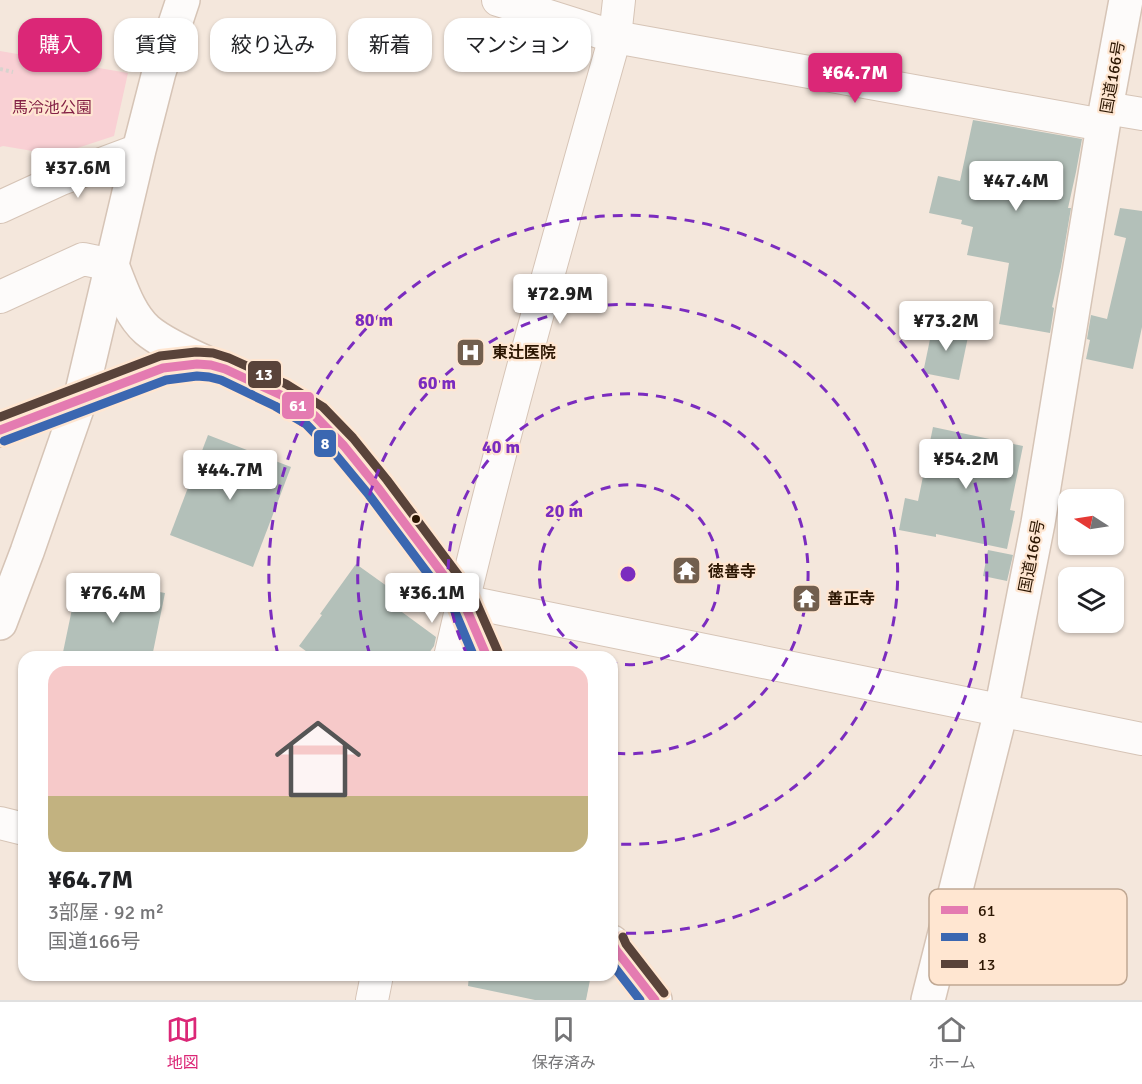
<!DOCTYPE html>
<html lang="ja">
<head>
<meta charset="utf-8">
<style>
  body { margin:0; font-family:Signika,"Noto Sans JP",sans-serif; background:#f2f2f2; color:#202124; height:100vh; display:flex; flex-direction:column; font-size:22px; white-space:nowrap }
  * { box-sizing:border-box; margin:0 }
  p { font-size:20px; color:#757577 }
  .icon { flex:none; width:33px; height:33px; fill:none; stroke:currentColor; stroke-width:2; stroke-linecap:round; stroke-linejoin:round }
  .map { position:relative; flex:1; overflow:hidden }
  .details { position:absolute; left:18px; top:651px; width:600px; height:330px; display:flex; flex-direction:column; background:#fff; border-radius:18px; box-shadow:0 2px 4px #0004 }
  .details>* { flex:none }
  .guide { position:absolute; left:18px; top:18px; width:600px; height:54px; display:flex; gap:12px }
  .needle { width:39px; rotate:282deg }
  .fabs { position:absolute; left:1058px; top:489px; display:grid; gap:12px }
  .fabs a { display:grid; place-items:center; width:66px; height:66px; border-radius:12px; background:#fff; box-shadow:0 2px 4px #0004; font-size:30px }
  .price { position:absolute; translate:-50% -51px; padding:0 14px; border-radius:6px; background:#fff; color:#222; font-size:20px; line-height:39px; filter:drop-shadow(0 2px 3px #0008) }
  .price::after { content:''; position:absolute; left:50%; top:36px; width:18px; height:14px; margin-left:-9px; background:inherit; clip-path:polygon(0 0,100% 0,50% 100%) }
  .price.on { background:#db2777; color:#fff }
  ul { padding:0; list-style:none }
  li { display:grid; align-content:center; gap:12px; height:318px; padding:0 30px }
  li span { display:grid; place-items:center; height:186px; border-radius:18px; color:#555 }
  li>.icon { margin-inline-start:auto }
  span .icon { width:108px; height:108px; fill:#fffc; stroke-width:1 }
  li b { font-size:26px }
  .pill { padding:0 21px; border-radius:18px; background:#fff; box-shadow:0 2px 4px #0004; font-size:21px; line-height:54px }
  .pill.on { background:#db2777; color:#fff }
  .dock { display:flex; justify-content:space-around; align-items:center; height:84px; border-top:2px solid #e0e0e0; background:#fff; font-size:16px; color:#757577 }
  .dock a { display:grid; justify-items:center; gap:3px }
  .dock .on { color:#db2777 }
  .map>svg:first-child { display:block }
  .green { fill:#f9d0d4 }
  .building { fill:#b3c0b9 }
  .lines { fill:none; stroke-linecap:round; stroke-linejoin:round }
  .minor-casing { stroke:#d6c4b6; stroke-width:34 }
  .tertiary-casing { stroke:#d6c4b6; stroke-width:36 }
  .primary-casing { stroke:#d6c4b6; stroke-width:36 }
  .trunk-casing { stroke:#d6c4b6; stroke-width:36 }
  .path { stroke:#d7d3ce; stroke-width:4; stroke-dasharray:3 3; stroke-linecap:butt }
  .minor { stroke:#fdfbfa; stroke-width:32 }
  .tertiary { stroke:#fdfbfa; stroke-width:33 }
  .primary { stroke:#fdfbfa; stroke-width:33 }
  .trunk { stroke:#fdfbfa; stroke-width:33 }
  .bus-1-casing { stroke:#ffe6d1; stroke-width:14 }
  .bus-2-casing { stroke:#ffe6d1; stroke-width:14 }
  .bus-3-casing { stroke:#ffe6d1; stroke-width:14 }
  .bus-1 { stroke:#e47bb1; stroke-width:9 }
  .bus-2 { stroke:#3b67b1; stroke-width:9 }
  .bus-3 { stroke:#59433a; stroke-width:9 }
  .ring { fill:none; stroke:#7b2cbf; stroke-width:3; stroke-dasharray:10 8 }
  .bus-dot { fill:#2c1602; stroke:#ffe6d1; stroke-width:2 }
  .labels { text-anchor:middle; stroke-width:4.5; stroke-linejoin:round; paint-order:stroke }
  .street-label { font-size:16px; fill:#2c1602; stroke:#ffe6d1 }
  .park-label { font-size:16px; fill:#842246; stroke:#ffe6d1 }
  .poi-label { font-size:16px; font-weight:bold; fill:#2c1602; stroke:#ffe6d1; text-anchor:start }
  .key { fill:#ffe6d1; stroke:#c0a893; stroke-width:1.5 }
  .key-label { font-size:16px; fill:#2c1602 }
  .centre { fill:#7b2cbf; stroke:#ffe6d1; stroke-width:3 }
  .ring-label { font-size:18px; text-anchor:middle; font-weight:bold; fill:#7b2cbf; stroke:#ffe6d1; stroke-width:4.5; stroke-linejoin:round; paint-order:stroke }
  .line-badge { stroke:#ffe6d1; stroke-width:2 }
  .badge-label { font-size:16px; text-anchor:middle; font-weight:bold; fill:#fff }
</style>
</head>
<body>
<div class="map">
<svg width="1142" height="1000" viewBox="0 0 1142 1000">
  <rect width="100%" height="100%" fill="#f4e7dc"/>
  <path class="green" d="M 0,51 L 128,73 L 114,136 L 56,155 L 3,146 L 0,147 Z"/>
  <g class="building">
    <path d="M 973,120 L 1082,139 L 1076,172 L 1068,208 L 1071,208 L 1061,267 L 1052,307 L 1054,308 L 1050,333 L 999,324 L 1009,263 L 967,255 L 973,227 L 961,224 L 962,220 L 929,213 L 938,176 L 960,181 Z"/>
    <path d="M 1120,208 L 1142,211 L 1142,327 L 1133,369 L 1086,359 L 1090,340 L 1087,339 L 1091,315 L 1107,319 L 1126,238 L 1114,235 Z"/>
    <path d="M 933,325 L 969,332 L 959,380 L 923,373 Z"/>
    <path d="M 933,427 L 1023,446 L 1010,510 L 1015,511 L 1007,549 L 936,534 L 936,537 L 899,530 L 905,498 L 918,501 Z"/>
    <path d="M 208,435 L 291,467 L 253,567 L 170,535 Z"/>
    <path d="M 988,550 L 1013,555 L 1007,581 L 983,576 Z"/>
    <path d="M 356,564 L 398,594 L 391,604 L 436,637 L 434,646 L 426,657 L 314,657 L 299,646 L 322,615 L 320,614 Z"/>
    <path d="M 77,585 L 131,597 L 133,587 L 165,593 L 152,657 L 62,657 Z"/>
    <path d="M 469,975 L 591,975 L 586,1000 L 535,1000 L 468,986 Z"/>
  </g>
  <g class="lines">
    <defs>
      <g id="minor">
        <path d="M 498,0 L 615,37 L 1103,125"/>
        <path d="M 1106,108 L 1142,114"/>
        <path d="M 0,207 L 61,179 L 139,150"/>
        <path d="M 0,297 L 83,259 L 112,265"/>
        <path d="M 463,601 L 1142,739"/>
        <path d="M 450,657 C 498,449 557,243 615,37 L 619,0"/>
        <path d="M 0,823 L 24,829"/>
        <path d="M 372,1000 L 377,975"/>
      </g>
      <path id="tertiary" d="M 0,623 L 27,552 L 80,400 L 139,150 L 159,72 L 183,0"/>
      <g id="primary">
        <path d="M 112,265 C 121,287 129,314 147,330 C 162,343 191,356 209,364"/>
        <path d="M 0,430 L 163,368 L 197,364 L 211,365 L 225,369 L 281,395 L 314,415 L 344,446 L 378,488 L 463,601 L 487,657"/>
        <path d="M 612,942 L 616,950 L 655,1000"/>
      </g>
      <path id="trunk" d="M 928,1000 L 1001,711 L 1038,523 L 1106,108 L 1126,0"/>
    </defs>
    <use href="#minor" class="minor-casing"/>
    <use href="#tertiary" class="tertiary-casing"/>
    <use href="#primary" class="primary-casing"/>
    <use href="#trunk" class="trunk-casing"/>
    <path class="path" d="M 0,69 L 13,72"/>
    <use href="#minor" class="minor"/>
    <use href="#tertiary" class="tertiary"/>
    <use href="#primary" class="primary"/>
    <use href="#trunk" class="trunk"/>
    <defs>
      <g id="bus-1">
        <path d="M 0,430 L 163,368 L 197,364 L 211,365 L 225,369 L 281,395 L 314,415 L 344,446 L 378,488 L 463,601 L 487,657"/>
        <path d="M 612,942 L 616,950 L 655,1000"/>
      </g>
      <g id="bus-2">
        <path d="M 4,441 L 166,380 L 197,376 L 209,377 L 221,380 L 275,406 L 306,424 L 335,454 L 369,495 L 453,607 L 474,657"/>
        <path d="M 612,964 L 640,1000"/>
      </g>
      <g id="bus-3">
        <path d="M 0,417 L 160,356 L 196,352 L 213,353 L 229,358 L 286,384 L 323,407 L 353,438 L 387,480 L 473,595 L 498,652"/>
        <path d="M 623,937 L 626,944 L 664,993"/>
      </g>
    </defs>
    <use href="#bus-1" class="bus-1-casing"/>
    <use href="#bus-2" class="bus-2-casing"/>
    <use href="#bus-3" class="bus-3-casing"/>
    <use href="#bus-1" class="bus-1"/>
    <use href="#bus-2" class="bus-2"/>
    <use href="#bus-3" class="bus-3"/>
  </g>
  <g class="ring">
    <path d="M593 657A90 90 0 1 1 612 663"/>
    <path d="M468 656A180 180 0 1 1 612 753"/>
    <path d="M370 655A270 270 0 1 1 614 844"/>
    <path d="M278 655A359 359 0 1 1 612 933"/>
  </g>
  <defs>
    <symbol id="hospital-square" viewBox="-11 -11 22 22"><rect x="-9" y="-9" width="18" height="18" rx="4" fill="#725f4e" stroke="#ffe6d1"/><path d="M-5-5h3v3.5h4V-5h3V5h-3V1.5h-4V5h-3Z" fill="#fff"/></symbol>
    <symbol id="temple-square" viewBox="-11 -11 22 22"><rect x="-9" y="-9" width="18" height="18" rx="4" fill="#725f4e" stroke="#ffe6d1"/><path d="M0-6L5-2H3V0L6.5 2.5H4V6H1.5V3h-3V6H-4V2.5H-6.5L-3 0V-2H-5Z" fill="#fff"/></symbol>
  </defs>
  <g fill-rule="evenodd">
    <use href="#hospital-square" x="454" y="336" width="33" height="33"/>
    <use href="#temple-square" x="670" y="554" width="33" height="33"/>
    <use href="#temple-square" x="790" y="582" width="33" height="33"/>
  </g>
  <circle class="bus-dot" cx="416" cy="519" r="5"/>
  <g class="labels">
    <g class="street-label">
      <text transform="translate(1112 77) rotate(-80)" y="6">国道166号</text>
      <text transform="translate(1031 556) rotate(-79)" y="6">国道166号</text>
    </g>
    <g class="park-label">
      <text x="52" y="113">馬冷池公園</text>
    </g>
    <g class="poi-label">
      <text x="492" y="358">東辻医院</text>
      <text x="708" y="577">徳善寺</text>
      <text x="827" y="604">善正寺</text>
    </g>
  </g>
  <rect x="929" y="889" width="198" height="96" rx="9" class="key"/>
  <rect x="941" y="906" width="27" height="8" fill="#e47bb1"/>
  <rect x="941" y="933" width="27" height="8" fill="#3b67b1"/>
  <rect x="941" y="960" width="27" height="8" fill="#59433a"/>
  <g class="key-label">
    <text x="978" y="916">61</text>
    <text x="978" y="943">8</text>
    <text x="978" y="970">13</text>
  </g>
  <circle cx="628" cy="574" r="9" class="centre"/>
  <g class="ring-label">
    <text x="374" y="326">80 m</text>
    <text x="437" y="389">60 m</text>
    <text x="501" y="453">40 m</text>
    <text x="564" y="517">20 m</text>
  </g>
  <g class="line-badge">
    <rect x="247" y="360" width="35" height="29" rx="6" fill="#59433a"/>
    <rect x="281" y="391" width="34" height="29" rx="6" fill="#e47bb1"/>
    <rect x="313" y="429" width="24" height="29" rx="6" fill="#3b67b1"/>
  </g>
  <g class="badge-label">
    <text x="264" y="380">13</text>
    <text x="298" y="411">61</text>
    <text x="325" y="449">8</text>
  </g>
</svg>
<div class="fabs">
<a><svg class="needle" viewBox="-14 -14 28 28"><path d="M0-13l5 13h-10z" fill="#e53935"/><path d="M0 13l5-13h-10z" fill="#757577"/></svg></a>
<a><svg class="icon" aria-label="layers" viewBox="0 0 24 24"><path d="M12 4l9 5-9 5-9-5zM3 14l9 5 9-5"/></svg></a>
</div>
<b class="price on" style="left:855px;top:104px">¥64.7M</b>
<b class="price" style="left:78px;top:199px">¥37.6M</b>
<b class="price" style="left:1016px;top:212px">¥47.4M</b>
<b class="price" style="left:560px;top:325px">¥72.9M</b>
<b class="price" style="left:946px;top:352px">¥73.2M</b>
<b class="price" style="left:966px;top:490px">¥54.2M</b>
<b class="price" style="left:230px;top:501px">¥44.7M</b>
<b class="price" style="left:113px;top:624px">¥76.4M</b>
<b class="price" style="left:432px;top:624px">¥36.1M</b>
<div class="guide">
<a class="pill on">購入</a>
<a class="pill">賃貸</a>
<a class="pill">絞り込み</a>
<a class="pill">新着</a>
<a class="pill">マンション</a>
</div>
<section class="details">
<ul>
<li><span style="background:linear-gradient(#f6c9c9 70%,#c2b280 0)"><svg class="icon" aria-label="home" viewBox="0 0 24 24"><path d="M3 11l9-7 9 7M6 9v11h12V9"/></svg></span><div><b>¥64.7M</b><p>3部屋 · 92 m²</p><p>国道166号</p></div></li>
</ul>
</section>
</div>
<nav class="dock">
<a class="on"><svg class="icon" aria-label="map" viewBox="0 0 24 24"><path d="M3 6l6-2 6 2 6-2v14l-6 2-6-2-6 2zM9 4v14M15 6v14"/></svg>地図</a>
<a><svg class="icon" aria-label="saved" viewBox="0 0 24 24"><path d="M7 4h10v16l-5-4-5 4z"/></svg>保存済み</a>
<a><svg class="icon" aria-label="home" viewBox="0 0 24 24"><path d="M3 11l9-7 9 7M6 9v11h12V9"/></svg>ホーム</a>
</nav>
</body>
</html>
